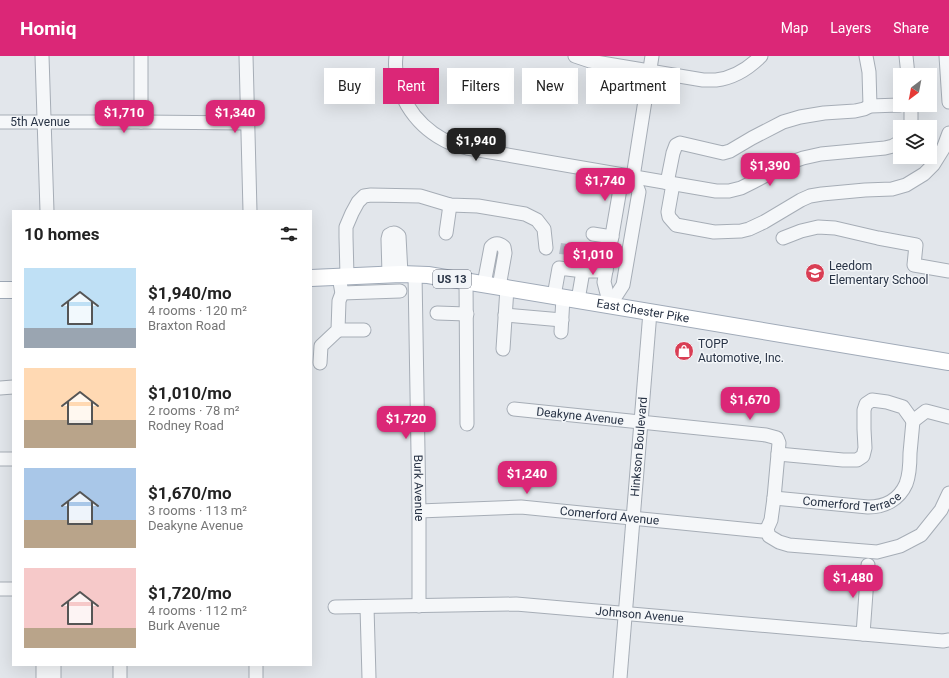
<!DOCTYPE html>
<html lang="en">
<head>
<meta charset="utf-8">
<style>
  body { margin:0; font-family:Roboto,sans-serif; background:#f6f6f6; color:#222; height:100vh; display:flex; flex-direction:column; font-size:15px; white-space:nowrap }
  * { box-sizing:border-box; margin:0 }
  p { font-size:13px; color:#767676 }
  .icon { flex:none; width:22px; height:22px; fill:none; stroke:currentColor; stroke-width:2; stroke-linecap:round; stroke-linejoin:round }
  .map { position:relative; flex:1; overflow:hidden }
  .drawer { position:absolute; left:12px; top:154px; width:300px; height:456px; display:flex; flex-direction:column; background:#fff; border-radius:0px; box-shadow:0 4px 16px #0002 }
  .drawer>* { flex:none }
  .banner { position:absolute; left:324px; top:12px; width:380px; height:36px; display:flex; gap:8px }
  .needle { width:26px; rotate:212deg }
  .buttons { position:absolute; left:893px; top:12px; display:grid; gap:8px }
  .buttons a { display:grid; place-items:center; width:44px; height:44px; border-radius:0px; background:#fff; box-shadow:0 4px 16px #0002; font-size:20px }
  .price { position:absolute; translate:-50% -34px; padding:0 9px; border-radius:8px; background:#db2777; color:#fff; font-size:13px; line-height:26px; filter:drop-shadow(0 1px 2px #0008) }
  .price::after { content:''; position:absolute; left:50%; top:24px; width:12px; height:9px; margin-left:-6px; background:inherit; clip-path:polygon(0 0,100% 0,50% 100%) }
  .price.selected { background:#222; color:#fff }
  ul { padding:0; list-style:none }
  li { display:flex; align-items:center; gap:12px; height:100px; padding:0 12px }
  li span { display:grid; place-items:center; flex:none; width:112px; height:80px; border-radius:0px; color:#555 }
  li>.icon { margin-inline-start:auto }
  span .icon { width:48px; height:48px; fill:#fffc; stroke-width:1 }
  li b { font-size:17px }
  h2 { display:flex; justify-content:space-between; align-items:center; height:48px; padding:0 12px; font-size:17px }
  .tag { padding:0 14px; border-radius:0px; background:#fff; box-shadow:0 4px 16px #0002; font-size:14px; line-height:36px }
  .tag.selected { background:#db2777; color:#fff }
  header { display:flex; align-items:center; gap:24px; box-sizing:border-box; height:56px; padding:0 20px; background:#db2777; color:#fff }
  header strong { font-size:19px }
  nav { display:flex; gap:22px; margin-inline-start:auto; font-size:14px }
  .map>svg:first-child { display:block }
  .building { fill:#b9bfca }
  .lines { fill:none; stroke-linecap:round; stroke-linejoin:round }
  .minor-casing { stroke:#a6adb6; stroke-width:15 }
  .major-casing { stroke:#a0aab8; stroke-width:18 }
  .minor { stroke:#f5f7f9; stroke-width:13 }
  .major { stroke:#fff; stroke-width:16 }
  .labels { text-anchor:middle; stroke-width:3; stroke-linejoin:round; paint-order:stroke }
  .shield { fill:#f2f5f8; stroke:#656d7b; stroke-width:1 }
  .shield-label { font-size:11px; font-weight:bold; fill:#283345 }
  .street-label { font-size:12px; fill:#283345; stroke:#f2f5f8 }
  .poi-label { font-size:12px; fill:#283345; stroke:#f2f5f8; text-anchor:start }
</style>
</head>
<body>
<header>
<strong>Homiq</strong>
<nav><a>Map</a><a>Layers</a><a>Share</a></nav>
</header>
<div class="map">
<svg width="949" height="622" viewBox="0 0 949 622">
  <rect width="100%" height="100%" fill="#e2e6eb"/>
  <path class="building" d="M 561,187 L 583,190 L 581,204 L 570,202 L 571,199 L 559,198 Z"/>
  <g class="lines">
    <defs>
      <g id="minor">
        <path d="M 42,0 L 47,155"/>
        <path d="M 141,0 L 141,66"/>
        <path d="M 246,0 L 250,155"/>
        <path d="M 396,0 C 392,35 414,68 444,84 C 451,88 459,90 467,92 L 716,135 L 729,135 L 741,132 L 753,126 L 789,107 L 803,102 L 821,98 L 885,92 L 893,90 L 900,86"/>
        <path d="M 575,0 L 590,5 L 703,24 C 707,24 712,24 716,24 C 733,22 749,12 761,0"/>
        <path d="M 866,0 L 869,16 L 870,50"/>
        <path d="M 906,0 L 908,19"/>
        <path d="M 946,0 L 949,46"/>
        <path id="s1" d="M 0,66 L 141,66 L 247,67"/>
        <path d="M 910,71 L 911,65 L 911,49"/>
        <path d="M 667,127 L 673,97 L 676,89 L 680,87 L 723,97 L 730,95 L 752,82 L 783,66 L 800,61 L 824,57 L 855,55 L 864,53 L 870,50 L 900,49"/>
        <path d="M 673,128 L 668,156 L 669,161 L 676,169 L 714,176 L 741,175 L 749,173 L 764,166 L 801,144 L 810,140 L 822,138 L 865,134 L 892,133 L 906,129 L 924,118 L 933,109 L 943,93 L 949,77"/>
        <path d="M 446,177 L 450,149"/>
        <path d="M 593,178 L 612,181"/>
        <path d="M 783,182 L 801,175 L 818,171 L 835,172 L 878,182 L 916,189 L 914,209 L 949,215"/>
        <path d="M 389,218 L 388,183 L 389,179 C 393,176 396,177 399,180 L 401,218"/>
        <path id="s2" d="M 415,218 L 419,455 L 419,550"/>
        <path d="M 347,220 L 346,181 L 346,171 L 352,157 L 358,146 L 364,140 L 371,139 L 420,140 L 450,149 L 478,150 L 525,158 L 537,164 L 544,173 L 546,192"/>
        <path d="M 466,225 L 467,368"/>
        <path d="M 484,228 L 491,191 C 495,187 499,187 504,191 L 505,197 L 499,231"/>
        <path d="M 342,237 L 400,235"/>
        <path d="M 554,240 L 559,212 L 583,215 L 606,215"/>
        <path d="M 578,244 L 583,215"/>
        <path d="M 610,249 L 623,229 L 639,136 L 633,121 L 652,0"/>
        <path d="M 610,249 L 604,226 L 620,133 L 633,121"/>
        <path d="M 437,257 L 467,258"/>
        <path d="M 505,259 L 562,264"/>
        <path d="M 338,274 L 364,274"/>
        <path d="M 561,276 L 563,242"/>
        <path d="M 503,293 L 507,232"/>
        <path d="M 320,307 L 321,290 L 338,274 L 339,245 L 342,237 L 339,221"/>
        <path d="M 0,332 L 13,331"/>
        <path d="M 913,365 L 926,355 L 949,361"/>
        <path d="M 778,398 L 843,404 L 857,404 L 863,400 L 865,392 L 864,373 L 864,354 L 866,348 L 872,344 L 887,346 L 903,351 L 913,365"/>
        <path d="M 0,403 L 13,403"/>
        <path id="s3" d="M 774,442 L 868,451 C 884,451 899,444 906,428 C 910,418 910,407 910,397 C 911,386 912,375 913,365"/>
        <path id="s4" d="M 419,455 L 521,451 L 762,475 L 767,473 L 771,464 L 774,442 L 779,387 L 777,382 L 766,379 L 514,353"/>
        <path d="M 767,473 L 769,480 L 779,486 L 789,489 L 877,496 L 900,490 L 921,479 L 941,454 L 949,437"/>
        <path d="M 0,533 L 13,533"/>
        <path id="s5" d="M 335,551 L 516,548 L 943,585 L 949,584"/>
        <path d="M 367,551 L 369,622"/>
        <path d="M 863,578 L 868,509"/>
        <path d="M 256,609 L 256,622"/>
        <path d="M 43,622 L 43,609"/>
        <path d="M 54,622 L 54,609"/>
        <path d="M 120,622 L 120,609"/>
        <path id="s6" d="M 620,622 L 650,256"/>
      </g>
      <g id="major">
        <path id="s7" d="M 311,222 L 401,218 L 428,219 L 949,306"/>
        <path d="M 0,234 L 13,234"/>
      </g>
    </defs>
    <use href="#minor" class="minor-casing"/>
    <use href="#major" class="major-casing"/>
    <use href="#minor" class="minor"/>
    <use href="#major" class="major"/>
  </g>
  <defs>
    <symbol id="school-disc" viewBox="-11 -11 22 22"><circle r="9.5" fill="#d93e54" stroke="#f2f5f8"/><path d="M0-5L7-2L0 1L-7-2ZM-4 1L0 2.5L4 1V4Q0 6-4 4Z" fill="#fff"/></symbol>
    <symbol id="shop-disc" viewBox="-11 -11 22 22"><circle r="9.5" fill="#d93e54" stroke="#f2f5f8"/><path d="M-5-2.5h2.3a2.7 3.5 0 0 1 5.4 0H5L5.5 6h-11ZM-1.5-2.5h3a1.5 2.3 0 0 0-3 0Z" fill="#fff"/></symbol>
  </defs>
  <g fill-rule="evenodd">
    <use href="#school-disc" x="804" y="206" width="22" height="22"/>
    <use href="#shop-disc" x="673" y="284" width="22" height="22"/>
  </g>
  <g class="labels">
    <rect class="shield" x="433" y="214" width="38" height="18" rx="3"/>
    <g class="shield-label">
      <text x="452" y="227">US 13</text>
    </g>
    <g class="street-label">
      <text dy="4" stroke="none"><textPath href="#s1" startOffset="40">5th Avenue</textPath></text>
      <text dy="4" stroke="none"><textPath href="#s7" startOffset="335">East Chester Pike</textPath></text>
      <text transform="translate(580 360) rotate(6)" y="4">Deakyne Avenue</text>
      <text dy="4" stroke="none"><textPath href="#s6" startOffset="232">Hinkson Boulevard</textPath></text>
      <text dy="4" stroke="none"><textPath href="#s2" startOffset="214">Burk Avenue</textPath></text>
      <text dy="4" stroke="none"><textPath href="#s3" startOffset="79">Comerford Terrace</textPath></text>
      <text dy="4" stroke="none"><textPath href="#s4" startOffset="191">Comerford Avenue</textPath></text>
      <text dy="4" stroke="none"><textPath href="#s5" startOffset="305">Johnson Avenue</textPath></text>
    </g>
    <g class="poi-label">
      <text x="829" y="214">Leedom<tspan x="829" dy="14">Elementary School</tspan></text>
      <text x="698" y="292">TOPP<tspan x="698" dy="14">Automotive, Inc.</tspan></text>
    </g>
  </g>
</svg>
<div class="buttons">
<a><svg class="needle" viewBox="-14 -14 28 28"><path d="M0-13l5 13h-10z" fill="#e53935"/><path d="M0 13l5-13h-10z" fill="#767676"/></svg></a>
<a><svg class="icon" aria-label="layers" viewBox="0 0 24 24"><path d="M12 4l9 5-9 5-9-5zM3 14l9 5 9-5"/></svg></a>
</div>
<b class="price" style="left:124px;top:78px">$1,710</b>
<b class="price" style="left:235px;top:78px">$1,340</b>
<b class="price selected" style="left:476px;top:106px">$1,940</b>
<b class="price" style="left:770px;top:131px">$1,390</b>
<b class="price" style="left:605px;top:146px">$1,740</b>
<b class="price" style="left:593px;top:220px">$1,010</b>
<b class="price" style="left:750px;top:365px">$1,670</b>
<b class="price" style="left:406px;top:384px">$1,720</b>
<b class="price" style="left:527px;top:439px">$1,240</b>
<b class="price" style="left:853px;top:543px">$1,480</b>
<div class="banner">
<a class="tag">Buy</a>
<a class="tag selected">Rent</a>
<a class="tag">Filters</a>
<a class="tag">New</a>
<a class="tag">Apartment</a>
</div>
<section class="drawer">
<h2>10 homes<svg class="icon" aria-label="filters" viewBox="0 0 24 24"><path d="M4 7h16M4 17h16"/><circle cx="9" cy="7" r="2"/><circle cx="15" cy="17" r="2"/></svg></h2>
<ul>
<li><span style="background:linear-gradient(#bfe0f5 75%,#9aa5b1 0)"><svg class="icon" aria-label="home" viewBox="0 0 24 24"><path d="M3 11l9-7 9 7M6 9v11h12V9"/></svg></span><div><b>$1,940/mo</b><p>4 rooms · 120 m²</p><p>Braxton Road</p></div></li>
<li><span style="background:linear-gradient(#ffd9b3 65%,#b9a48a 0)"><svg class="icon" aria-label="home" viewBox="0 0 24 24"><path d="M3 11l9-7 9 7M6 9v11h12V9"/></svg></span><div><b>$1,010/mo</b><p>2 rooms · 78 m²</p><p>Rodney Road</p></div></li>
<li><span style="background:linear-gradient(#a9c7e8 65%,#b9a48a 0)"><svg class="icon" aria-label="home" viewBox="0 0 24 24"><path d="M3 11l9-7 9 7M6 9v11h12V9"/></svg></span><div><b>$1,670/mo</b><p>3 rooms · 113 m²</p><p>Deakyne Avenue</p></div></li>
<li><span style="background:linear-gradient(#f6c9c9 75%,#b9a48a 0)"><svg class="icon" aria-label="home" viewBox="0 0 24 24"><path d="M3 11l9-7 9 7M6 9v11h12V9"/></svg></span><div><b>$1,720/mo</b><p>4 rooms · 112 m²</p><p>Burk Avenue</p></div></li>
</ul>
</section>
</div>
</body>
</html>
